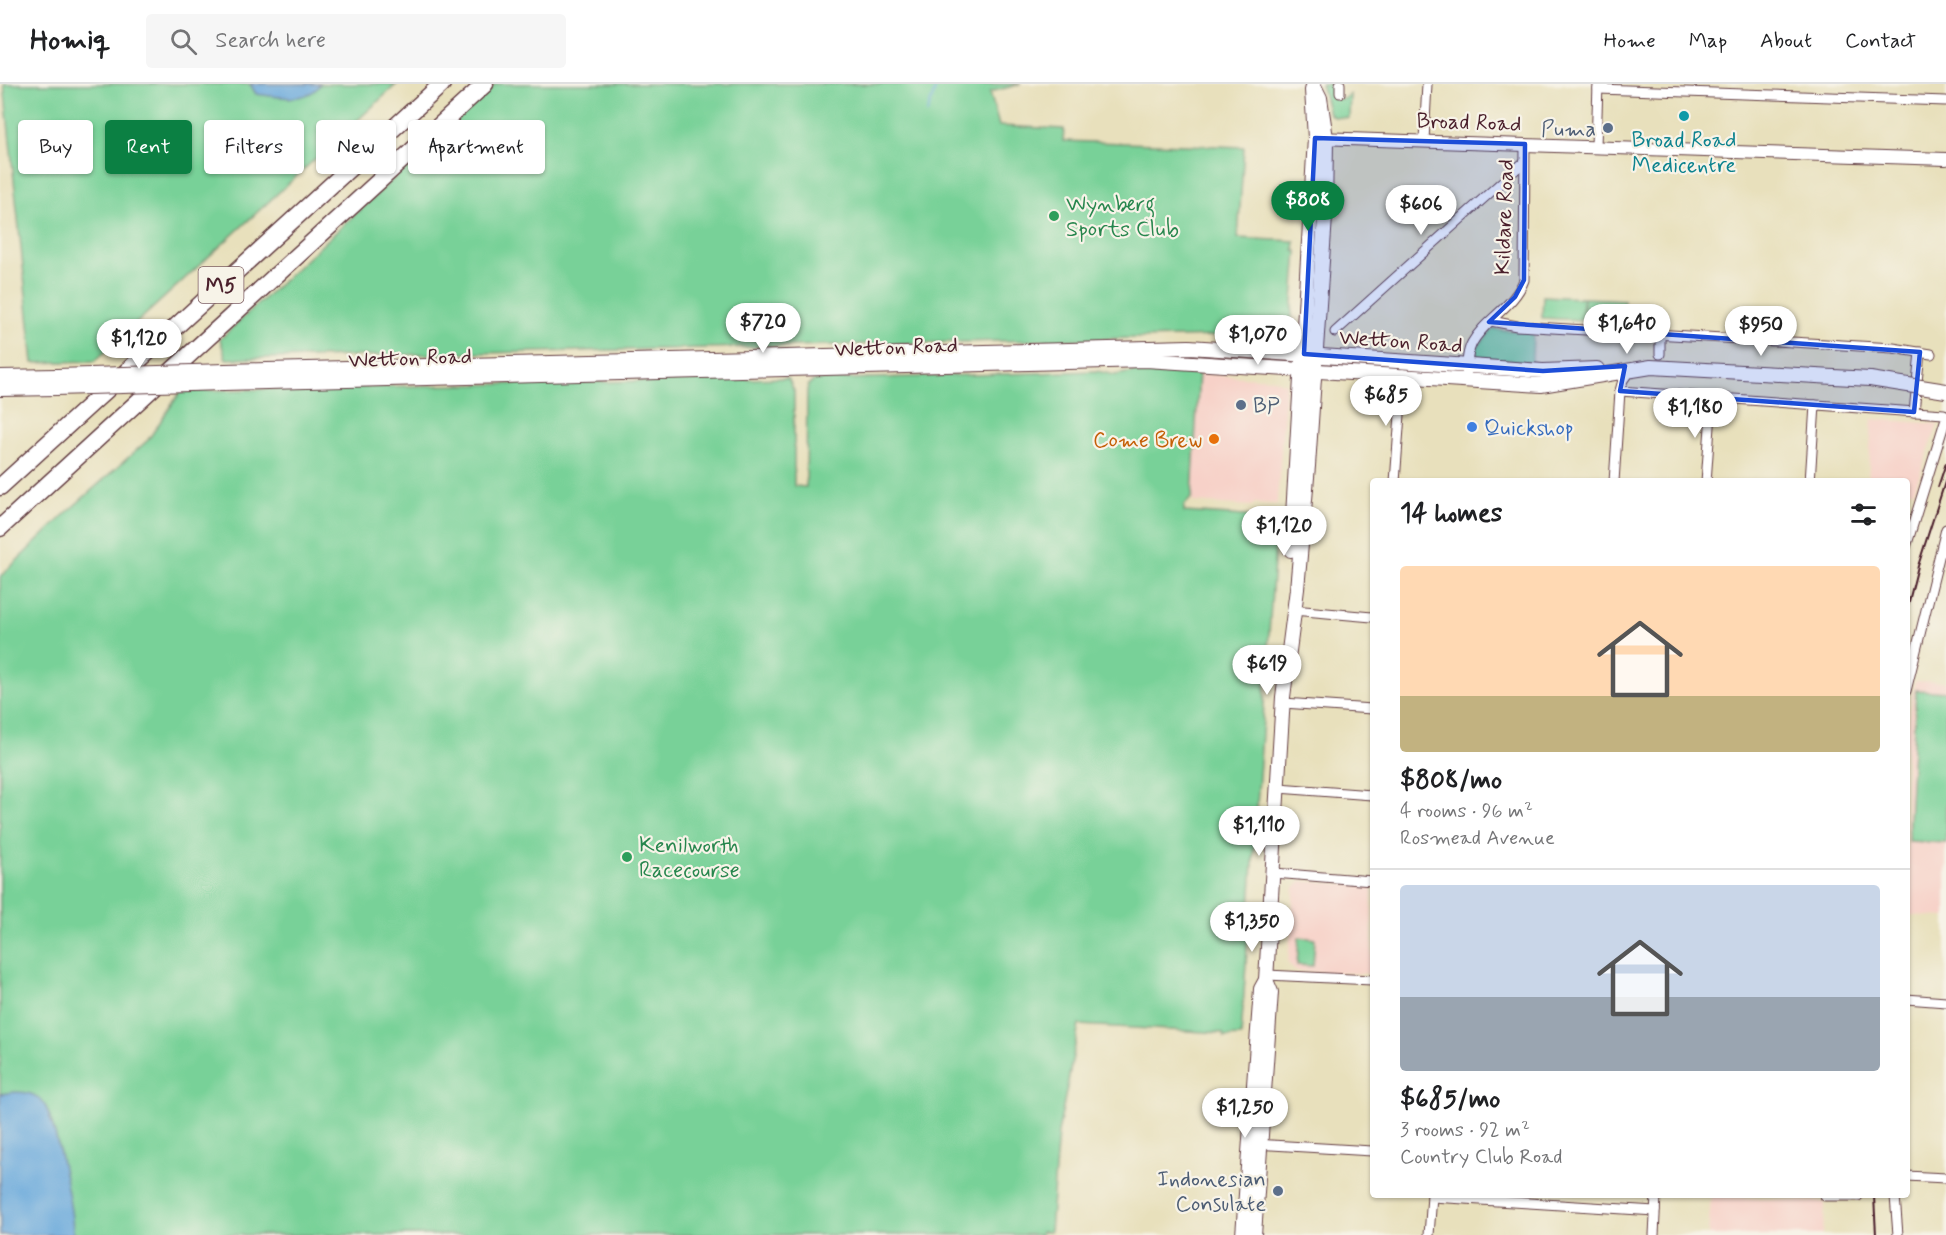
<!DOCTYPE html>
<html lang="en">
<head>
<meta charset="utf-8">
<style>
  body { margin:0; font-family:Mynerve,sans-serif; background:#f6f6f6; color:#202124; height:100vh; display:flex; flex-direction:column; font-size:22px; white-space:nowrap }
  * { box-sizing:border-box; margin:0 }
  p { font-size:20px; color:#757577 }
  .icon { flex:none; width:33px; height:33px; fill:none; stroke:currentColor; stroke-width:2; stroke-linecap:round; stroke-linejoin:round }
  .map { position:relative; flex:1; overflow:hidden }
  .drawer { position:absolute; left:1370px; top:394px; width:540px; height:720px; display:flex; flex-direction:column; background:#fff; border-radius:6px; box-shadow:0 2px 4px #0004 }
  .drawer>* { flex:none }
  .banner { position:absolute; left:18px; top:36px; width:570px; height:54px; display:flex; gap:12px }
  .price { position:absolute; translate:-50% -51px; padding:0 14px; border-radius:21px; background:#fff; color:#222; font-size:20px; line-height:39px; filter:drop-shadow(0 2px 3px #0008) }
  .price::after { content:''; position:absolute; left:50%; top:36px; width:18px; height:14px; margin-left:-9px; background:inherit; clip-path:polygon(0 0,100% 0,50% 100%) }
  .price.current { background:#0b8043; color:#fff }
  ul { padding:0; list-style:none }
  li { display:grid; align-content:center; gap:12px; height:318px; padding:0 30px }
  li+li { border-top:2px solid #e0e0e0 }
  li span { display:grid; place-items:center; height:186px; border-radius:6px; color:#555 }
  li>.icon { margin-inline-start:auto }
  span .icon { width:108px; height:108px; fill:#fffc; stroke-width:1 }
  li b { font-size:26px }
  h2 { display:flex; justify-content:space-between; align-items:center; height:72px; padding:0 30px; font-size:26px }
  .pill { padding:0 21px; border-radius:6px; background:#fff; box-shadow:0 2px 4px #0004; font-size:21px; line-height:54px }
  .pill.current { background:#0b8043; color:#fff }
  header { display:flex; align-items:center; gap:36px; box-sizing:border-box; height:84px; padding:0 30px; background:#fff; border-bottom:2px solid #e0e0e0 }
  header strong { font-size:28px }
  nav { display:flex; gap:33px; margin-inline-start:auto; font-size:21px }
  .search { width:420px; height:54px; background:#f6f6f6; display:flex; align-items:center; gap:15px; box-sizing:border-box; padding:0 21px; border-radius:6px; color:#757577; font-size:22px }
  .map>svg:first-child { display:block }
  .built { fill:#f7d1c8 }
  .green { fill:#78d198; stroke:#617862; stroke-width:1.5 }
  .water { fill:#68a8db; stroke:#596483; stroke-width:1.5 }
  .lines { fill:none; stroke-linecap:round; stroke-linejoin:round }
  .stream { stroke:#68a8db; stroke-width:2 }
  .minor-casing { stroke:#623c41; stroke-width:11 }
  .tertiary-casing { stroke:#623c41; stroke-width:14 }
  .secondary-casing { stroke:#623c41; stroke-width:16 }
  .motorway-casing { stroke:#623c41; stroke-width:19 }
  .minor { stroke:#fff; stroke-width:9 }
  .tertiary { stroke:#fff; stroke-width:12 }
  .secondary { stroke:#fff; stroke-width:14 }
  .motorway { stroke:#fff; stroke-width:16 }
  .rail { stroke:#4a1f2b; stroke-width:2 }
  .secondary-bridge-casing { stroke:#623c41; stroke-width:16; stroke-linecap:butt }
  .secondary-bridge { stroke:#fff; stroke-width:14 }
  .marked { fill:#1d4ed8; fill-opacity:0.2; stroke:#1d4ed8; stroke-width:4.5; stroke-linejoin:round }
  .culture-dot { fill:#0f9aa8; stroke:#f7f3e8; stroke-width:2 }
  .service-dot { fill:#5c6f8a; stroke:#f7f3e8; stroke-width:2 }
  .leisure-dot { fill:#2e9e5b; stroke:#f7f3e8; stroke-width:2 }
  .shop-dot { fill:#3f7fe0; stroke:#f7f3e8; stroke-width:2 }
  .food-dot { fill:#e8710a; stroke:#f7f3e8; stroke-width:2 }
  .labels { text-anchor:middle; stroke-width:4.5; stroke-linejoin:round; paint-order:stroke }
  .shield { fill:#f7f3e8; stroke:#7e5f64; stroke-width:1.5 }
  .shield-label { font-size:21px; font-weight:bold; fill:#4a1f2b }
  .street-label { font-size:22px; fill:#4a1f2b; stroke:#f7f3e8 }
  .service-label { font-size:22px; fill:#4e5e75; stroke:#f7f3e8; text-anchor:end }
  .culture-label { font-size:22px; fill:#0d838f; stroke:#f7f3e8 }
  .leisure-label { font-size:22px; fill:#27864d; stroke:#f7f3e8; text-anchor:start }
  .shop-label { font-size:22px; fill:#366cbe; stroke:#f7f3e8; text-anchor:start }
  .food-label { font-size:22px; fill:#c56008; stroke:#f7f3e8; text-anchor:end }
</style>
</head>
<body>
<header>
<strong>Homiq</strong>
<div class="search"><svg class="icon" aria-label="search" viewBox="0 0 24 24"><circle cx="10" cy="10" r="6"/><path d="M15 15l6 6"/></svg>Search here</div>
<nav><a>Home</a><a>Map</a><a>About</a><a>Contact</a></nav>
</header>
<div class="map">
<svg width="1946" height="1151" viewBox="0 0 1946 1151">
  <rect width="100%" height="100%" fill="#f7f3e8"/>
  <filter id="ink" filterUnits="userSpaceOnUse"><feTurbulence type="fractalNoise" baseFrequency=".0167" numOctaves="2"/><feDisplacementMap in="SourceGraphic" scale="12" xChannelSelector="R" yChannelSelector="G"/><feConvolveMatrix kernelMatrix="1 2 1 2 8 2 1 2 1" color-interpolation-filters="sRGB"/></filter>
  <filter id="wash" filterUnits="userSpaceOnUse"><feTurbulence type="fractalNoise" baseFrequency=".008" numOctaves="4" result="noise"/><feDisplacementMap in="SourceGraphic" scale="24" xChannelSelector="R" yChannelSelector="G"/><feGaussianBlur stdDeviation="1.35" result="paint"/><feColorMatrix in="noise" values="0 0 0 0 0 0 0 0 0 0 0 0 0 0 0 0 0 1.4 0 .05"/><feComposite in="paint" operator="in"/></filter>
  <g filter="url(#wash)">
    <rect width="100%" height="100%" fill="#e8e0bc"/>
    <g class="built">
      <path d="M 1199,290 L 1273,295 L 1286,300 L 1277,420 L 1255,419 L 1251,422 L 1192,418 Z"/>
      <path d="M 1872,335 L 1938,340 L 1914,407 L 1907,406 L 1906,398 L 1868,397 Z"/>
      <path d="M 1915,597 L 1946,598 L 1946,833 L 1907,831 L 1906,649 Z"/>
      <path d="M 1302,797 L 1372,802 L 1372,890 L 1295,887 L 1288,879 L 1294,804 Z"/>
      <path d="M 1711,1112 L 1825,1118 L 1823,1151 L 1708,1151 Z"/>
    </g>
    <g class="green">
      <path d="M 4,0 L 397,0 L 95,277 L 33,279 Z"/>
      <path d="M 496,0 L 1021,0 L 990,8 L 999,42 L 1064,45 L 1063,57 L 1244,63 L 1238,154 L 1295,157 L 1294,167 L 1297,167 L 1290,253 L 1284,258 L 1223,252 L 226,275 L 220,255 Z"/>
      <path d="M 1321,0 L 1336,0 L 1332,9 L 1336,14 L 1343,15 L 1350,10 L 1349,34 L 1334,33 L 1329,30 Z"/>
      <path d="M 1543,212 L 1583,214 L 1582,236 L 1542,234 Z"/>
      <path d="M 1584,214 L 1624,216 L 1623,238 L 1583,236 Z"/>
      <path d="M 1493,245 L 1533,248 L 1532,279 L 1477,273 L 1476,264 Z"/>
      <path d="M 1145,286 L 1199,287 L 1192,413 L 1184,422 L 1184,428 L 1277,434 L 1241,952 L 1224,953 L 1223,949 L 1079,941 L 1058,1049 L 1050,1148 L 1041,1148 L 1041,1151 L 0,1151 L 0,493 L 66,429 L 148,356 L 181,307 L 788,294 L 794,307 L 794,402 L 806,403 L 807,307 L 808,301 L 815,296 L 1097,287 L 1115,291 Z"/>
      <path d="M 1916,606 L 1946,608 L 1946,759 L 1908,757 Z"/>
      <path d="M 1299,853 L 1315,855 L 1313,882 L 1297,881 Z"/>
    </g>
    <g class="water">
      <path d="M 250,0 L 320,0 C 309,20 275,13 256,10 Z"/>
      <path d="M 15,1008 C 27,1008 37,1010 44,1020 C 55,1035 74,1131 73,1151 L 0,1151 L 0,1010 Z"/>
    </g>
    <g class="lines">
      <path class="stream" d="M 927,29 L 937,0"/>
    </g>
  </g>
  <g filter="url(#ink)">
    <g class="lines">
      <defs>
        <g id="minor">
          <path d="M 1598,5 L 1946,17"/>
          <path d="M 1340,9 L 1340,0"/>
          <path d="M 1424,57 L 1427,0"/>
          <path d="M 1596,62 L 1598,0"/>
          <path d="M 1491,237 L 1517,242 L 1893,264 L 1931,270"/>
          <path d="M 1335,248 L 1524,78"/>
          <path d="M 1660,251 L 1660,270"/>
          <path d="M 1466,297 C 1467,285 1466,270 1472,259 C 1485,235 1514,223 1524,196 L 1525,60"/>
          <path d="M 1620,307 L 1944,330 L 1946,334 L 1906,463"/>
          <path d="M 1914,328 L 1920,268"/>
          <path d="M 1395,398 L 1403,290"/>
          <path d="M 1614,398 L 1620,307 L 1623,296 L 1630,286"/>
          <path d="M 1706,398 L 1712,315"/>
          <path d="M 1810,398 L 1815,321"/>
          <path d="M 1293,526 L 1372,533"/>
          <path d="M 1906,607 L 1946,445"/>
          <path d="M 1283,619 L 1372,625"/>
          <path d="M 1278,704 L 1372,711"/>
          <path d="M 1274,789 L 1372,797"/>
          <path d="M 1267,891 L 1372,896"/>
          <path d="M 1906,915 L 1946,918"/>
          <path d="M 1255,1060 L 1372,1067"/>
          <path d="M 1906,1092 L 1946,1094"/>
          <path d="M 1825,1112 L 1858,1112"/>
          <path d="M 1895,1112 L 1898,1151"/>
          <path d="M 1432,1113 L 1655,1127"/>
          <path d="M 1429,1151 L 1432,1112"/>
          <path d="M 1654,1151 L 1656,1112"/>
        </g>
        <path id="tertiary" d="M 1318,54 L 1946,75"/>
        <g id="secondary">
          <path d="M 226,287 L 1189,263 L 1543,287 L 1597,285"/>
          <path d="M 0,293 L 57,292"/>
          <path d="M 223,299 L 1146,276 L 1541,301 L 1651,283 L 1870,295"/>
          <path d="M 0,305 L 56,304"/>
          <path d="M 1291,466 L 1315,54 L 1312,6"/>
          <path d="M 1243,1151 L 1261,905 L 1266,896"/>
          <path d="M 1254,1151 L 1271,908 L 1266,896 L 1283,613 L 1297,505 L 1308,382 L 1325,133 L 1326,54 L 1320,14 L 1313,0"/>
        </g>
        <g id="motorway">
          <path d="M 0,403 L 442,0"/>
          <path d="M 0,444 L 485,0"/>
        </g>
      </defs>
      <use href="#minor" class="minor-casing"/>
      <use href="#tertiary" class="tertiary-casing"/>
      <use href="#secondary" class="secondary-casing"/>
      <use href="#motorway" class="motorway-casing"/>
      <use href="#minor" class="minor"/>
      <use href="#tertiary" class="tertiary"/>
      <use href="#secondary" class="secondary"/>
      <use href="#motorway" class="motorway"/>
      <g class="rail">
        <path d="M 1938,403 L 1946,379"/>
        <path d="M 1906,529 L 1918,482 L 1946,395"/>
        <path d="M 1874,1112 L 1876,1151"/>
      </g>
      <defs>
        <g id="secondary-bridge">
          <path d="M 57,292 L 226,287"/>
          <path d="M 1870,295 L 1946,307"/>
          <path d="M 56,304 L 223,299"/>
        </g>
      </defs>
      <use href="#secondary-bridge" class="secondary-bridge-casing"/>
      <use href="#secondary-bridge" class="secondary-bridge"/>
    </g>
  </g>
  <path class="marked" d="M 1315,54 L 1525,60 L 1524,196 L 1515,213 L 1489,238 L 1920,268 L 1914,328 L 1620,307 L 1625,282 L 1543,287 L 1304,270 Z"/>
  <circle class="culture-dot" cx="1684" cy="32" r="6"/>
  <g class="service-dot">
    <circle cx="1608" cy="44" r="6"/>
    <circle cx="1241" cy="321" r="6"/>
    <circle cx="1278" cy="1107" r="6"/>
  </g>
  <g class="leisure-dot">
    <circle cx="1054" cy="132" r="6"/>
    <circle cx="627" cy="773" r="6"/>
  </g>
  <circle class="shop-dot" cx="1472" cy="343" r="6"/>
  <circle class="food-dot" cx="1214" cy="355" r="6"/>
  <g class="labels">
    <rect class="shield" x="198.5" y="183" width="45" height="36" rx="4.5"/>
    <g class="shield-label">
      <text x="221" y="208">M5</text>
    </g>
    <g class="street-label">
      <text transform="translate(1469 37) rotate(2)" y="8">Broad Road</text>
      <text transform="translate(1503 133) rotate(-88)" y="8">Kildare Road</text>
      <text transform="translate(1401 256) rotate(4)" y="8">Wetton Road</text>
      <text transform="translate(896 262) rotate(-2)" y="8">Wetton Road</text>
      <text transform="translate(410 273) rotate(-2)" y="8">Wetton Road</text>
    </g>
    <g class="service-label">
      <text x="1596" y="52">Puma</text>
      <text x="1253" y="329" text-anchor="start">BP</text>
      <text x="1266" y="1102">Indonesian<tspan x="1266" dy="25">Consulate</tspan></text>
    </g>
    <g class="culture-label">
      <text x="1684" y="63">Broad Road<tspan x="1684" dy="25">Medicentre</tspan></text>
    </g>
    <g class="leisure-label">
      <text x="1066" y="127">Wynberg<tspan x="1066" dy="25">Sports Club</tspan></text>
      <text x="639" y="768">Kenilworth<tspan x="639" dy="25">Racecourse</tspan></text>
    </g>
    <g class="shop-label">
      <text x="1484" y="351">Quickshop</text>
    </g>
    <g class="food-label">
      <text x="1202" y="363">Come Brew</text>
    </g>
  </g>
</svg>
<b class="price current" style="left:1308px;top:148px">$808</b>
<b class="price" style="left:1421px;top:152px">$606</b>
<b class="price" style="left:763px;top:270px">$720</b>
<b class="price" style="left:1627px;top:271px">$1,640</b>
<b class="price" style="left:1761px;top:273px">$950</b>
<b class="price" style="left:1258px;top:282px">$1,070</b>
<b class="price" style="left:139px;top:286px">$1,120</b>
<b class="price" style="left:1386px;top:343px">$685</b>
<b class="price" style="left:1695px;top:355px">$1,180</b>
<b class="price" style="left:1284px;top:473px">$1,120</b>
<b class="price" style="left:1267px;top:612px">$619</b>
<b class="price" style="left:1259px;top:773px">$1,110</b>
<b class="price" style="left:1252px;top:869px">$1,350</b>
<b class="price" style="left:1245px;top:1055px">$1,250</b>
<div class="banner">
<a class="pill">Buy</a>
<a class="pill current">Rent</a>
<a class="pill">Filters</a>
<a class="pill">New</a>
<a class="pill">Apartment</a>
</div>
<section class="drawer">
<h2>14 homes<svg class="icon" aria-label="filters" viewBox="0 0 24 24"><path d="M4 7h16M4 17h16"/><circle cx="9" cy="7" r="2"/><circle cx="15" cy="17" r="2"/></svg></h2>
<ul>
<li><span style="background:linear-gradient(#ffd9b3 70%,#c2b280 0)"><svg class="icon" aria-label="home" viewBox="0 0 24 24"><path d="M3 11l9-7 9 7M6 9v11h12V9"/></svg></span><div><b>$808/mo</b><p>4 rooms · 96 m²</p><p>Rosmead Avenue</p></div></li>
<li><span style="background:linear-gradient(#c9d6e8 60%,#9aa5b1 0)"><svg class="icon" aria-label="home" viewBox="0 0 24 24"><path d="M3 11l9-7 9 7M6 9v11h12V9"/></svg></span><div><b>$685/mo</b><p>3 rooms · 92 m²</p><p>Country Club Road</p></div></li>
</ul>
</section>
</div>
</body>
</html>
